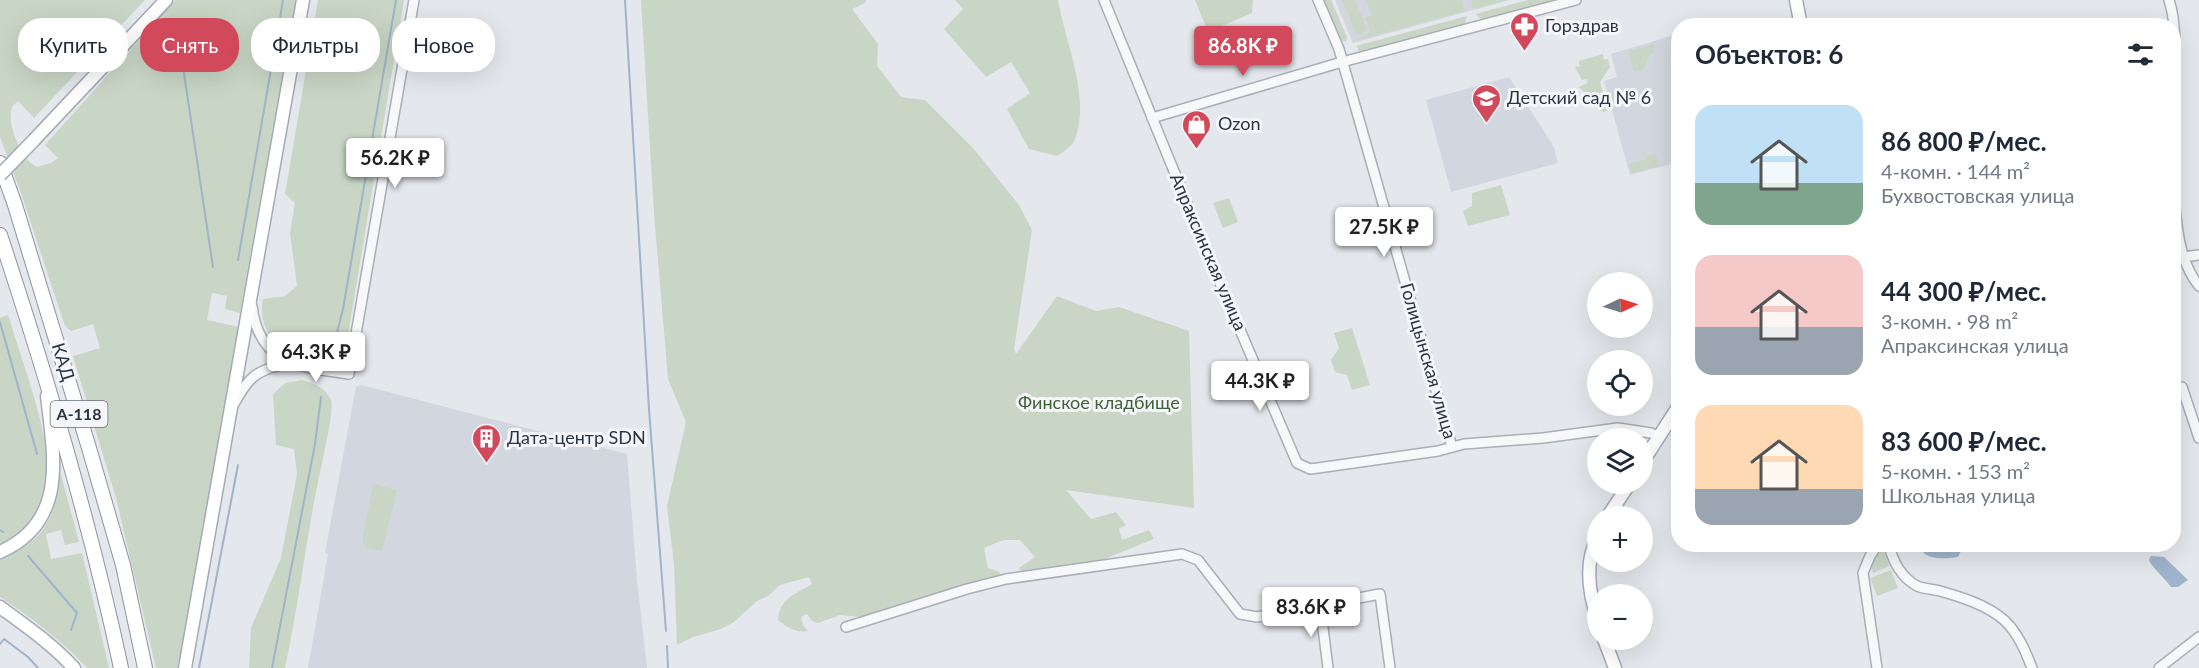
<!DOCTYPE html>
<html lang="ru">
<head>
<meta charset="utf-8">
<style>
  body { margin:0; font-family:Lato,sans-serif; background:#f2f2f3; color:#1f2937; height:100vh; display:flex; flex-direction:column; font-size:22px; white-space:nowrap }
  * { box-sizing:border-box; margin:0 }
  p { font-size:20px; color:#747a83 }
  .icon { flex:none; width:33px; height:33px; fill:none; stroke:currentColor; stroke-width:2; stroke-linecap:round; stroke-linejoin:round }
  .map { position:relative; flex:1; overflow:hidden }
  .sheet { position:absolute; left:1671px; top:18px; width:510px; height:534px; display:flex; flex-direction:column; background:#fff; border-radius:24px; box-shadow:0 6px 24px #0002 }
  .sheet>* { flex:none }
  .banner { position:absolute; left:18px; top:18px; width:570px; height:54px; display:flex; gap:12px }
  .needle { width:39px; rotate:86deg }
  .tools { position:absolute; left:1587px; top:272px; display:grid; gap:12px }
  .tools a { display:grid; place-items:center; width:66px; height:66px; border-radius:50%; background:#fff; box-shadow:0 6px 24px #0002; font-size:30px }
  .price { position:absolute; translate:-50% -51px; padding:0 14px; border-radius:6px; background:#fff; color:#222; font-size:20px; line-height:39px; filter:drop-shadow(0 2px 3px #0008) }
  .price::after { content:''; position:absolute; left:50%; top:36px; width:18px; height:14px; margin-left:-9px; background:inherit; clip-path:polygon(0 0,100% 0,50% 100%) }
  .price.active { background:#d1495b; color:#fff }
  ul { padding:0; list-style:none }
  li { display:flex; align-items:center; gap:18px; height:150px; padding:0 24px }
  li span { display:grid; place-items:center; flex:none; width:168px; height:120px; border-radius:18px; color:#555 }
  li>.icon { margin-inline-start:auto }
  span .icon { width:72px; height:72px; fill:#fffc; stroke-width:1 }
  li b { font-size:26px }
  h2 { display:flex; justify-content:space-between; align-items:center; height:72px; padding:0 24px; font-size:26px }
  .tag { padding:0 21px; border-radius:24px; background:#fff; box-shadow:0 6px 24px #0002; font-size:21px; line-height:54px }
  .tag.active { background:#d1495b; color:#fff }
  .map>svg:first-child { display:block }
  .built { fill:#d2d6de }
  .green { fill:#c9d6c5 }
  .water { fill:#9fb4cc }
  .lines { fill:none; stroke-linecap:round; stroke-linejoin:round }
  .stream { stroke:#9fb4cc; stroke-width:2 }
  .minor-casing { stroke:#a9aeb7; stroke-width:12 }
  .major-casing { stroke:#a3abb8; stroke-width:15 }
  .highway-casing { stroke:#8b94a3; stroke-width:16 }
  .minor { stroke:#f7f8fa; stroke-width:9 }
  .major { stroke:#fff; stroke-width:12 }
  .highway { stroke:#fff; stroke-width:14 }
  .major-bridge-casing { stroke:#a3abb8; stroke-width:15; stroke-linecap:butt }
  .major-bridge { stroke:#fff; stroke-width:12 }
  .labels { text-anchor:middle; stroke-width:6; stroke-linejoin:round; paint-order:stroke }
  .shield { fill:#f4f6f9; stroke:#676e7b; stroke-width:1.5 }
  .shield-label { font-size:16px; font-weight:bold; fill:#2b3445 }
  .poi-label { font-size:18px; fill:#2b3445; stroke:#f4f6f9; text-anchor:start }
  .street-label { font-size:18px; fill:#2b3445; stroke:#f4f6f9 }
  .park-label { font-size:18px; fill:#3f6138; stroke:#f4f6f9 }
</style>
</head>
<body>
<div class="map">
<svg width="2199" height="668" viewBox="0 0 2199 668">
  <rect width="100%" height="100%" fill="#e4e7ec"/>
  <g class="built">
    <path d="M 1335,0 L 1510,0 L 1353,43 Z"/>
    <path d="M 1671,36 L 1678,38 L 1678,162 L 1630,175 L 1604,81 L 1617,77 L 1611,54 Z"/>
    <path d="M 1509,77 L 1554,147 L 1558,163 L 1451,192 L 1426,100 Z"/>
    <path d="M 361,385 L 627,454 L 637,580 L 647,668 L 308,668 L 328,554 L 325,553 L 356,387 Z"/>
  </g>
  <g class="green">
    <path d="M 0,0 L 145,0 L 34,118 L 18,101 C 14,105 11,107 11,113 C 8,127 23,162 37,167 L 51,163 L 58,158 L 45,145 L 175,0 L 296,0 L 240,313 L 225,309 L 227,296 L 212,293 L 207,320 L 239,327 L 178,668 L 156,668 L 116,498 L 73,356 L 100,348 L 93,324 L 71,331 L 65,326 L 20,190 L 0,137 Z"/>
    <path d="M 318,0 L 404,0 L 349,329 L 343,351 L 329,360 C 316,358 289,355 279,346 C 265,334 259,315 263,299 L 285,296 L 297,286 L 290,233 L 295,203 L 285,194 Z"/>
    <path d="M 641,0 L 866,0 L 865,3 L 852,9 L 878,44 L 877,66 L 901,97 L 925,100 L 973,148 L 1019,205 L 1032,230 L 1014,349 L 1016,354 L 1057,296 L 1096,311 L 1119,307 L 1189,331 L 1194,508 L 1066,490 L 1091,519 L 1116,512 L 1126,525 L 1119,529 L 1122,540 L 1149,530 L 1154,539 L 1097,562 L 1021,572 L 1019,568 L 1035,557 L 1020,540 L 1003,540 L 984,548 L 988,568 L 998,571 L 1002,576 L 963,586 L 862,617 L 840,615 L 818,623 L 812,621 L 807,614 L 801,617 L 803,625 L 808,631 C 796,633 788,628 778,620 C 780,598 794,595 812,584 L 809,577 L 780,585 L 768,596 L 757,601 L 734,622 L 721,629 L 693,637 L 677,645 L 674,564 L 667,506 L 686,422 L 668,379 L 654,213 Z"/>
    <path d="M 955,0 L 1058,0 C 1065,42 1092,100 1074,141 C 1071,147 1063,152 1057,156 L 1029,149 L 1007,109 L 1030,93 L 1011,62 L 986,77 L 944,29 L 963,9 Z"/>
    <path d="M 1195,0 L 1253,0 L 1252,13 L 1208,32 Z"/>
    <path d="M 1324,0 L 1331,0 L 1347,37 L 1346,42 L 1340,40 Z"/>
    <path d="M 1342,0 L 1355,0 L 1367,30 L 1359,35 L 1356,34 Z"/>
    <path d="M 1366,0 L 1444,0 L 1446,6 L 1445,0 L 1461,0 L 1465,11 L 1354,41 L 1353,40 L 1366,36 L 1370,31 L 1365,18 L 1372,15 Z"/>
    <path d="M 1471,0 L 1508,0 L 1473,9 Z"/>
    <path d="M 1528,0 L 1556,0 L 1482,20 L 1475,14 Z"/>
    <path d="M 1467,16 L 1465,24 L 1360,52 L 1356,46 Z"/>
    <path d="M 1654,44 L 1656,51 L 1648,57 L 1645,69 L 1634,72 L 1628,51 Z"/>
    <path d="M 1603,54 L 1604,60 L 1608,59 L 1610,67 L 1600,82 L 1608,110 L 1603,112 L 1579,87 L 1588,83 L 1587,79 L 1582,80 L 1575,67 L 1580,66 L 1579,61 Z"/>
    <path d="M 1625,89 L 1628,98 L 1613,102 L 1610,94 Z"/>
    <path d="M 1655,153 L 1659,166 L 1632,173 L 1629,164 L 1646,159 L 1646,156 Z"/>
    <path d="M 1501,185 L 1510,215 L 1468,226 L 1463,211 L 1472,206 L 1472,193 Z"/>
    <path d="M 1229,198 L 1238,222 L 1223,228 L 1213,203 Z"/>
    <path d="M 8,315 C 22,361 40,407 47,454 C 52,487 36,535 0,545 L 0,318 Z"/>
    <path d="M 1352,328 L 1370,385 L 1352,390 L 1347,375 L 1335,372 L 1331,360 L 1339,348 L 1334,333 Z"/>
    <path d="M 302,380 C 315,384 325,387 331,400 C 334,410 325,448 323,459 C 307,528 300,599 285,668 L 249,668 L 251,628 L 281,558 L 297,474 L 294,449 L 276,445 L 273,394 L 285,383 Z"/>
    <path d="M 60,471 L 79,542 L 65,545 L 61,530 L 46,534 L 51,559 L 82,553 L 109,668 L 87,668 C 61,640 32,618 0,597 L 0,557 C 44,545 58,513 60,471 Z"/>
    <path d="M 373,484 L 397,490 L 382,551 L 367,548 L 363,543 L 363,536 Z"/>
    <path d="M 1883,548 L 1889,566 L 1873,573 L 1871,564 Z"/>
    <path d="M 1891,570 L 1898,588 L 1877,596 L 1870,578 Z"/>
  </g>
  <g class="water">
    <path d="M 1918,545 L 1963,545 L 1963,547 L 1958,557 C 1942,559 1925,561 1918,545 Z"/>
    <path d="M 2151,556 L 2164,557 L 2188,580 L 2178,587 L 2171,587 C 2165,578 2153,569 2149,560 Z"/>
  </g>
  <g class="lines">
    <g class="stream">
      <path d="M 625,0 L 649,409 L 666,631"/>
      <path d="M 166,26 L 174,35 L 180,47 L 213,267"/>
      <path d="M 238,260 L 283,0"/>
      <path d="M 0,322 L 37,454"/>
      <path d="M 332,352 L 343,309 L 396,0"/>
      <path d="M 0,530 L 3,532"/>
      <path d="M 28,556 L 77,613 L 71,630"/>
      <path d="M 0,644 L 4,639 L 28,657 L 38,668"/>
      <path d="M 667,646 L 668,668"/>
      <path d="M 199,668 L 238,465"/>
      <path d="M 272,668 L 315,444 L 321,397"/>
    </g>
    <defs>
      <g id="minor">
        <path d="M 1104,0 L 1214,269 L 1297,463 L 1310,469 L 1318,468 L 1438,451 L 1464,444 L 1543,438 L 1618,428 L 1651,433 L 1660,437"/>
        <path d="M 1318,0 L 1339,49 L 1452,447"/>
        <path d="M 2169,0 C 2176,22 2175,45 2174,69"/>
        <path d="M 1152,118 L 1342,62 L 1576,0"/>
        <path d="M 2174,197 C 2177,228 2179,261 2199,286"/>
        <path d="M 2174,258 L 2199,255"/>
        <path d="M 252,306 C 259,365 300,367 349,374 L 414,0"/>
        <path d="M 2182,387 L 2199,438"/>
        <path d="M 234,404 C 249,376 257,370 288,363"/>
        <path d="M 1889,544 C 1892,561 1902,578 1917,586 C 1924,589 1933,589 1940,591 C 1961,597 1987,605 2004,620 C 2018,633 2025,650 2032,668"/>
        <path d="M 1320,604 L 1328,668"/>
        <path d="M 846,627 L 967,589 L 1006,579 L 1182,554 L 1198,560 L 1240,614 L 1257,617 L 1380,594 L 1390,668"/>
        <path d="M 1877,668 L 1863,573 L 1870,556 L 1878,544"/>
        <path d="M 2159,668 L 2199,637"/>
      </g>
      <g id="major">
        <path d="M 1796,0 L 1801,26"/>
        <path d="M 33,141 L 166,0"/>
        <path d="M 1642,463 L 1678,407"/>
        <path d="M 1608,516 L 1630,483"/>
        <path d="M 1598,537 C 1584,562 1589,594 1598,621"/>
        <path d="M 0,552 C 68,522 54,457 47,396"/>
        <path d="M 0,607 C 26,626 52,644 74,668"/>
        <path d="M 1604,639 L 1615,668"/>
        <path d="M 185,668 L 303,0"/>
      </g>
      <g id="highway">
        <path d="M 0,163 L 15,205 L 89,448 L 123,565 L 145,668"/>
        <path d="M 0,235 C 47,377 90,522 121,668"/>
      </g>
    </defs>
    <use href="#minor" class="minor-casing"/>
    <use href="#major" class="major-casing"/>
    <use href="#highway" class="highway-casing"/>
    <use href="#minor" class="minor"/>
    <use href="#major" class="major"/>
    <use href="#highway" class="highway"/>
    <defs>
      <path id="major-bridge" d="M 0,175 L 33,141"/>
    </defs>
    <use href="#major-bridge" class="major-bridge-casing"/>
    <use href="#major-bridge" class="major-bridge"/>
  </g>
  <defs>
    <symbol id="pharmacy-pin" viewBox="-11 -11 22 30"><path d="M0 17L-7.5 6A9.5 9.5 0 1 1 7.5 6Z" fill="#d1495b" stroke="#f4f6f9"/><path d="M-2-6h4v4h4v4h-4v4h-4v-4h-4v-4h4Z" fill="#fff"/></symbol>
    <symbol id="school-pin" viewBox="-11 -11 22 30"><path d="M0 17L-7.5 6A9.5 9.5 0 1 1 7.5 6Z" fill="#d1495b" stroke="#f4f6f9"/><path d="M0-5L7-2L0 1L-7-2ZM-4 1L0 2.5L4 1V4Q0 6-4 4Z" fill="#fff"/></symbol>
    <symbol id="shop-pin" viewBox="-11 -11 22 30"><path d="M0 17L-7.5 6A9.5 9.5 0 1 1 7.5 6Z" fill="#d1495b" stroke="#f4f6f9"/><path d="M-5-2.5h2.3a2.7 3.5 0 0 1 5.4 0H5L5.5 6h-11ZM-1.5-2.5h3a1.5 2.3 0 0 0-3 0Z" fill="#fff"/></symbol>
    <symbol id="building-pin" viewBox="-11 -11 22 30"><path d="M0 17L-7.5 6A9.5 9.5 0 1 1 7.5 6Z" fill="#d1495b" stroke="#f4f6f9"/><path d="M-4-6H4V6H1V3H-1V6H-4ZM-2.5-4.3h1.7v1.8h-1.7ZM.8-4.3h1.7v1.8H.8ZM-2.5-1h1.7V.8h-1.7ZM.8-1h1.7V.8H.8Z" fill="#fff"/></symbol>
  </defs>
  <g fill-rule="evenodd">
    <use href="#pharmacy-pin" x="1508" y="10" width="33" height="45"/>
    <use href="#school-pin" x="1470" y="82" width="33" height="45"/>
    <use href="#shop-pin" x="1180" y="108" width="33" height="45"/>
    <use href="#building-pin" x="470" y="422" width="33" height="45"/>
  </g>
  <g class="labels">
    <rect class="shield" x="50.5" y="401" width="57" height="26" rx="4.5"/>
    <g class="shield-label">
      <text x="79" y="420">А-118</text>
    </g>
    <g class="poi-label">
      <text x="1545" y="32">Горздрав</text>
      <text x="1507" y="104">Детский сад № 6</text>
      <text x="1218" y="130">Ozon</text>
      <text x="507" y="444">Дата-центр SDN</text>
    </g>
    <g class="street-label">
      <text transform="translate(1208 252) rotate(67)" y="6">Апраксинская улица</text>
      <text transform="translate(1428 361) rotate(74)" y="6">Голицынская улица</text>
      <text transform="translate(63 362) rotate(73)" y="6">КАД</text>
    </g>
    <g class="park-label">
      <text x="1099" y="409">Финское кладбище</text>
    </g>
  </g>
</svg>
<div class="tools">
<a><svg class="needle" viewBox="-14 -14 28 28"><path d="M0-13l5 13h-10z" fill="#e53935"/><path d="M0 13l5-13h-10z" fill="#747a83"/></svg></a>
<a><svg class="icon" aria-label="locate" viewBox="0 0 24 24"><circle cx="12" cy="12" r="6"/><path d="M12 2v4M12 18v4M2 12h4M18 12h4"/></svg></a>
<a><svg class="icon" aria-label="layers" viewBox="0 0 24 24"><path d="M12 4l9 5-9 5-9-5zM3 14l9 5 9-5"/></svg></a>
<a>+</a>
<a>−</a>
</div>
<b class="price active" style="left:1243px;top:77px">86.8K ₽</b>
<b class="price" style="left:395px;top:189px">56.2K ₽</b>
<b class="price" style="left:1384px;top:258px">27.5K ₽</b>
<b class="price" style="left:316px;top:383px">64.3K ₽</b>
<b class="price" style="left:1260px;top:412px">44.3K ₽</b>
<b class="price" style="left:1311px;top:638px">83.6K ₽</b>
<div class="banner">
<a class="tag">Купить</a>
<a class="tag active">Снять</a>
<a class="tag">Фильтры</a>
<a class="tag">Новое</a>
</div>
<section class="sheet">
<h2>Объектов: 6<svg class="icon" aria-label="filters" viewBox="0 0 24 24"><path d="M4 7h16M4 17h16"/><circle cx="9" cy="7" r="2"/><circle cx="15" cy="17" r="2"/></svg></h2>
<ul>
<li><span style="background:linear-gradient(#bfe0f5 65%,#7fa58c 0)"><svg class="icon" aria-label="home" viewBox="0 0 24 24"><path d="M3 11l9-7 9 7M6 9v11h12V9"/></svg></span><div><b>86 800 ₽/мес.</b><p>4-комн. · 144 m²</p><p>Бухвостовская улица</p></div></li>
<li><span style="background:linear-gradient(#f6c9c9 60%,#9aa5b1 0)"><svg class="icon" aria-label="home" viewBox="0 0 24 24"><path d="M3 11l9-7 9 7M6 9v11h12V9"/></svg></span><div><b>44 300 ₽/мес.</b><p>3-комн. · 98 m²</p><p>Апраксинская улица</p></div></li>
<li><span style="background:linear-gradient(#ffd9b3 70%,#9aa5b1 0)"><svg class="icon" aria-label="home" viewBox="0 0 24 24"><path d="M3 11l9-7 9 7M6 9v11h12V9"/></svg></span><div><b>83 600 ₽/мес.</b><p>5-комн. · 153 m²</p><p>Школьная улица</p></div></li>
</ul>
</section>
</div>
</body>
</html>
